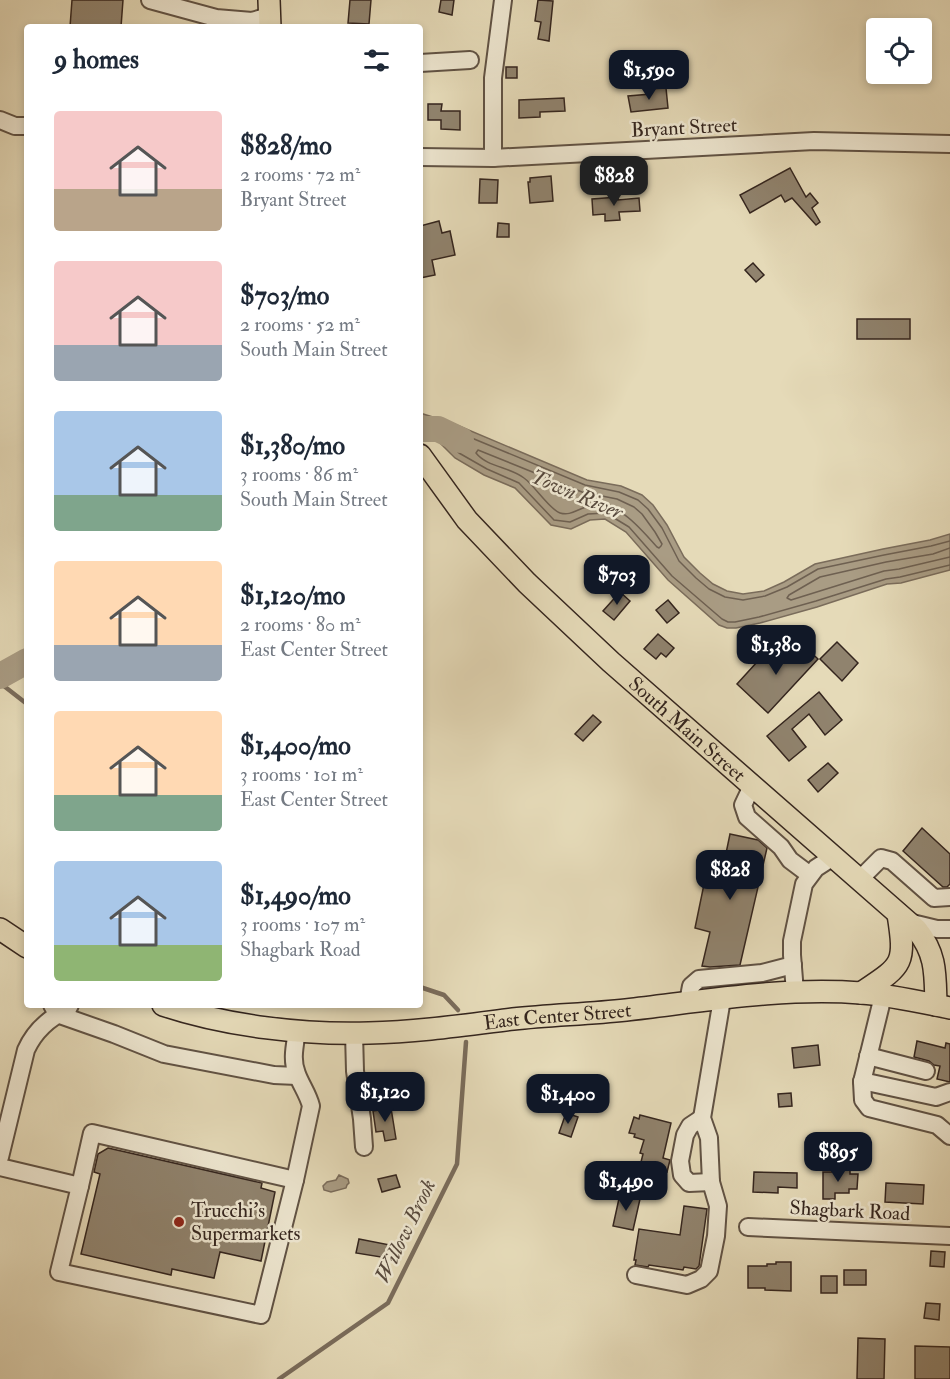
<!DOCTYPE html>
<html lang="en">
<head>
<meta charset="utf-8">
<style>
  body { margin:0; font-family:"IM FELL Double Pica",serif; background:#f2f2f3; color:#1f2937; height:100vh; display:flex; flex-direction:column; font-size:22px; white-space:nowrap }
  * { box-sizing:border-box; margin:0 }
  p { font-size:20px; color:#747a83 }
  .icon { flex:none; width:33px; height:33px; fill:none; stroke:currentColor; stroke-width:2; stroke-linecap:round; stroke-linejoin:round }
  .map { position:relative; flex:1; overflow:hidden }
  .drawer { position:absolute; left:24px; top:24px; width:399px; height:984px; display:flex; flex-direction:column; background:#fff; border-radius:6px; box-shadow:0 3px 9px #0003 }
  .drawer>* { flex:none }
  .controls { position:absolute; left:866px; top:18px; display:grid; gap:12px }
  .controls a { display:grid; place-items:center; width:66px; height:66px; border-radius:6px; background:#fff; box-shadow:0 3px 9px #0003; font-size:30px }
  .price { position:absolute; translate:-50% -51px; padding:0 14px; border-radius:12px; background:#111827; color:#fff; font-size:20px; line-height:39px; filter:drop-shadow(0 2px 3px #0008) }
  .price::after { content:''; position:absolute; left:50%; top:36px; width:18px; height:14px; margin-left:-9px; background:inherit; clip-path:polygon(0 0,100% 0,50% 100%) }
  .price.current { background:#222; color:#fff }
  ul { padding:0; list-style:none }
  li { display:flex; align-items:center; gap:18px; height:150px; padding:0 30px }
  li span { display:grid; place-items:center; flex:none; width:168px; height:120px; border-radius:6px; color:#555 }
  li>.icon { margin-inline-start:auto }
  span .icon { width:72px; height:72px; fill:#fffc; stroke-width:1 }
  li b { font-size:26px }
  h2 { display:flex; justify-content:space-between; align-items:center; height:72px; padding:0 30px; font-size:26px }
  .map>svg:first-child { display:block }
  .water { fill:#a99c84; stroke:#7a6c5b; stroke-width:1.5 }
  .lines { fill:none; stroke-linecap:round; stroke-linejoin:round }
  .shore { stroke:#6e6051; stroke-width:1.5 }
  .stream { stroke:#7a6c5b; stroke-width:4.5 }
  .river { stroke:#a99c84; stroke-width:26 }
  .building { fill:#90836e; stroke:#34251e; stroke-width:1.5 }
  .minor-casing { stroke:#605244; stroke-width:20 }
  .major-casing { stroke:#34251e; stroke-width:24 }
  .minor { stroke:#eee7d1; stroke-width:16 }
  .major { stroke:#e5dab8; stroke-width:21 }
  .poi-dot { fill:#8f2418; stroke:#eee7d1; stroke-width:2 }
  .labels { text-anchor:middle; stroke-width:5; stroke-linejoin:round; paint-order:stroke }
  .street-label { font-size:20px; fill:#34251e; stroke:#eee7d1 }
  .poi-label { font-size:20px; fill:#34251e; stroke:#eee7d1; text-anchor:start }
  .water-label { font-size:21px; font-style:italic; fill:#57493d; stroke:#eee7d1 }
</style>
</head>
<body>
<div class="map">
<svg width="950" height="1379" viewBox="0 0 950 1379">
  <rect width="100%" height="100%" fill="#e5dab8"/>
  <filter id="stains"><feTurbulence type="fractalNoise" baseFrequency=".00333" numOctaves="4"/><feColorMatrix values="0 0 0 0 .2 0 0 0 0 .09 0 0 0 0 .02 0 0 0 .5 -.17"/></filter>
  <radialGradient id="worn" r=".72"><stop offset=".6" stop-color="#630" stop-opacity="0"/><stop offset="1" stop-color="#630" stop-opacity=".3"/></radialGradient>
  <g class="water">
    <path d="M 420,413 L 452,423 L 587,480 L 621,486 L 642,495 L 653,505 L 667,525 L 684,557 L 700,573 L 713,584 L 727,591 L 743,594 L 764,591 L 784,582 L 815,564 L 883,549 L 930,540 L 950,534 L 950,570 L 901,583 L 887,584 L 817,607 L 760,623 L 736,628 L 727,628 L 719,625 L 668,580 L 626,532 L 605,519 L 590,520 L 571,529 L 551,525 L 515,488 L 484,475 L 455,458 L 436,439 L 420,415 Z"/>
    <path d="M 339,1175 L 348,1179 L 349,1183 L 347,1185 L 346,1188 L 331,1192 L 324,1190 L 323,1186 L 327,1182 L 336,1180 Z"/>
  </g>
  <g class="lines">
    <g class="shore">
      <path d="M 478,450 L 582,492 L 617,499 L 634,507 L 642,514 L 655,532 L 662,544 L 661,546 L 659,548 L 657,547 C 638,526 617,498 586,507 C 576,510 570,516 560,513 C 550,510 534,485 524,478 C 510,467 487,467 476,453 Z"/>
      <path d="M 950,541 L 931,546 L 884,555 L 818,569 L 787,587 L 765,596 L 743,600 L 725,597 L 709,589 L 696,578 L 679,561 L 662,528 L 648,509 L 638,500 L 619,492 L 585,485 L 450,429 L 440,426 L 437,428 L 441,436 L 459,453 L 487,469 L 519,483 L 554,520 L 570,522 L 588,514 L 606,513 L 629,527 L 672,576 L 722,619 L 728,622 L 735,622 L 759,617 L 816,601 L 886,579 L 900,577 L 950,565"/>
      <path d="M 950,548 L 933,554 L 886,562 L 820,577 L 789,595 L 787,598 L 791,600 L 884,571 L 899,569 L 950,557"/>
    </g>
    <g class="stream">
      <path d="M 0,683 L 27,704"/>
      <path d="M 420,987 L 444,995 L 458,1010"/>
      <path d="M 279,1379 L 388,1303 L 457,1164 L 466,1042"/>
    </g>
    <g class="river">
      <path d="M 420,429 L 438,429 L 461,440"/>
      <path d="M 0,676 L 27,661"/>
    </g>
  </g>
  <g class="building">
    <path d="M 72,0 L 123,0 L 121,27 L 70,27 Z"/>
    <path d="M 350,0 L 371,0 L 369,24 L 348,23 Z"/>
    <path d="M 441,0 L 454,0 L 452,15 L 439,12 Z"/>
    <path d="M 538,0 L 553,1 L 549,41 L 538,39 L 541,22 L 535,21 Z"/>
    <rect x="506" y="67" width="11" height="11"/>
    <path d="M 666,88 L 668,108 L 631,112 L 628,96 L 651,94 L 650,89 Z"/>
    <path d="M 564,98 L 565,111 L 540,112 L 540,117 L 519,118 L 519,100 Z"/>
    <path d="M 428,104 L 442,104 L 441,111 L 460,111 L 460,130 L 441,129 L 441,120 L 428,120 Z"/>
    <path d="M 790,168 L 806,197 L 810,193 L 818,203 L 812,208 L 820,222 L 816,225 L 792,198 L 785,202 L 781,195 L 750,213 L 740,195 Z"/>
    <path d="M 551,176 L 553,201 L 530,203 L 528,182 L 530,182 L 530,178 Z"/>
    <path d="M 480,179 L 498,180 L 497,203 L 479,203 Z"/>
    <path d="M 618,197 L 618,200 L 639,198 L 640,211 L 619,212 L 620,220 L 605,221 L 605,214 L 593,215 L 592,199 Z"/>
    <path d="M 439,221 L 442,233 L 450,231 L 455,255 L 432,260 L 435,275 L 420,278 L 420,226 Z"/>
    <path d="M 498,223 L 509,224 L 509,237 L 497,237 Z"/>
    <path d="M 753,263 L 764,275 L 756,282 L 745,270 Z"/>
    <rect x="857" y="319" width="53" height="20"/>
    <path d="M 620,592 L 630,601 L 614,620 L 603,611 Z"/>
    <path d="M 668,600 L 679,613 L 667,623 L 656,610 Z"/>
    <path d="M 658,634 L 674,648 L 666,657 L 661,653 L 656,659 L 644,649 Z"/>
    <path d="M 837,642 L 858,663 L 842,681 L 820,659 Z"/>
    <path d="M 803,645 L 818,659 L 768,713 L 737,684 L 767,651 L 777,660 L 787,649 L 791,653 L 797,647 L 800,649 Z"/>
    <path d="M 819,692 L 842,720 L 825,735 L 809,714 L 792,729 L 806,747 L 789,761 L 767,736 Z"/>
    <path d="M 593,715 L 601,722 L 583,741 L 575,734 Z"/>
    <path d="M 828,763 L 838,773 L 818,792 L 808,780 Z"/>
    <path d="M 922,828 L 950,854 L 950,884 L 947,887 L 943,887 L 903,851 Z"/>
    <path d="M 730,834 L 758,840 L 767,848 L 740,965 L 710,967 L 702,966 L 710,932 L 695,928 L 709,860 L 724,863 Z"/>
    <path d="M 917,1041 L 945,1048 L 946,1043 L 950,1044 L 950,1082 L 937,1079 L 940,1066 L 934,1065 L 929,1061 L 914,1057 Z"/>
    <path d="M 818,1045 L 820,1065 L 794,1068 L 792,1048 Z"/>
    <path d="M 791,1093 L 792,1106 L 779,1107 L 778,1094 Z"/>
    <path d="M 391,1108 L 396,1139 L 385,1141 L 383,1131 L 376,1132 L 373,1111 Z"/>
    <path d="M 566,1113 L 578,1117 L 571,1137 L 559,1133 Z"/>
    <path d="M 640,1115 L 671,1123 L 663,1158 L 670,1160 L 667,1172 L 640,1166 L 643,1154 L 640,1153 L 644,1140 L 634,1137 L 635,1134 L 629,1133 L 634,1117 L 639,1119 Z"/>
    <path d="M 108,1148 L 262,1183 L 261,1188 L 275,1192 L 261,1261 L 220,1252 L 214,1278 L 172,1269 L 171,1275 L 81,1254 L 100,1174 L 94,1172 L 98,1154 Z"/>
    <path d="M 832,1170 L 850,1170 L 850,1174 L 858,1174 L 857,1189 L 849,1189 L 849,1193 L 835,1193 L 835,1199 L 823,1199 L 823,1172 L 832,1172 Z"/>
    <path d="M 754,1172 L 797,1173 L 797,1188 L 778,1187 L 778,1193 L 753,1192 Z"/>
    <path d="M 396,1175 L 400,1187 L 382,1192 L 378,1179 Z"/>
    <path d="M 886,1183 L 924,1185 L 923,1204 L 885,1202 Z"/>
    <path d="M 620,1194 L 640,1199 L 633,1230 L 613,1226 Z"/>
    <path d="M 684,1206 L 707,1209 L 699,1266 L 696,1269 L 684,1267 L 683,1270 L 649,1265 L 648,1267 L 635,1265 L 636,1260 L 634,1260 L 639,1229 L 680,1235 Z"/>
    <path d="M 359,1239 L 390,1245 L 387,1258 L 356,1253 Z"/>
    <path d="M 931,1251 L 945,1252 L 944,1267 L 930,1266 Z"/>
    <path d="M 776,1262 L 791,1262 L 791,1291 L 765,1290 L 765,1288 L 748,1288 L 748,1266 L 767,1266 L 767,1264 L 776,1264 Z"/>
    <rect x="844" y="1270" width="22" height="15"/>
    <rect x="821" y="1276" width="16" height="17"/>
    <path d="M 926,1303 L 940,1304 L 939,1320 L 924,1318 Z"/>
    <path d="M 858,1338 L 885,1339 L 884,1379 L 857,1379 Z"/>
    <path d="M 915,1346 L 950,1347 L 950,1379 L 915,1379 Z"/>
  </g>
  <g class="lines">
    <defs>
      <g id="minor">
        <path d="M 150,0 L 216,18 L 252,21 L 269,16"/>
        <path d="M 420,63 L 470,60"/>
        <path d="M 0,120 L 15,126 L 27,126"/>
        <path d="M 420,157 L 493,158 L 814,141 L 950,144"/>
        <path d="M 493,158 L 493,78 L 503,0"/>
        <path d="M 752,786 L 743,805 L 747,817 L 781,847 L 790,860 L 810,875"/>
        <path d="M 859,880 L 881,858 L 892,861 L 934,898 L 950,897"/>
        <path d="M 908,922 L 937,929 L 950,929"/>
        <path d="M 795,992 L 792,955 L 792,941 L 804,884 L 816,868 L 833,857"/>
        <path d="M 883,996 L 862,1082 L 863,1100 L 869,1108 L 937,1125 L 950,1136"/>
        <path d="M 688,1002 L 691,986 L 699,979 L 762,973 L 793,965"/>
        <path d="M 52,1005 L 57,1014 L 114,1034 L 164,1054 L 274,1075 L 297,1076"/>
        <path d="M 354,1033 L 355,1071 L 362,1119 L 364,1147"/>
        <path d="M 868,1056 L 926,1071"/>
        <path d="M 862,1081 L 936,1097 L 950,1092"/>
        <path d="M 702,1118 L 690,1126 L 685,1135 L 680,1161 L 682,1175 L 689,1183 L 711,1182"/>
        <path d="M 0,1157 L 26,1050 C 35,1030 49,1018 68,1009 L 70,1005"/>
        <path d="M 0,1167 L 80,1186 L 59,1272 L 261,1315 L 295,1180 L 311,1106 C 308,1094 301,1085 297,1074 C 291,1060 295,1045 297,1031"/>
        <path d="M 80,1186 L 92,1133 L 295,1180"/>
        <path d="M 748,1227 L 950,1236"/>
        <path d="M 636,1275 L 687,1285 L 701,1279 L 709,1271 L 716,1236 L 718,1206 L 711,1182 L 709,1138 L 702,1118 L 722,999"/>
      </g>
      <g id="major">
        <path d="M 269,0 L 270,27"/>
        <path id="s1" d="M 420,455 L 467,520 L 527,583 L 611,662 L 917,930 C 937,955 935,975 936,1005"/>
        <path d="M 0,929 L 27,947"/>
        <path d="M 861,993 C 903,965 906,965 898,914"/>
        <path id="s2" d="M 163,1005 C 226,1026 303,1035 369,1033 C 417,1032 465,1025 513,1019 C 551,1015 589,1014 626,1010 C 704,1001 782,987 861,993 C 891,995 920,1002 950,1008"/>
      </g>
    </defs>
    <use href="#minor" class="minor-casing"/>
    <use href="#major" class="major-casing"/>
    <use href="#minor" class="minor"/>
    <use href="#major" class="major"/>
  </g>
  <circle class="poi-dot" cx="179" cy="1222" r="6"/>
  <g class="labels">
    <g class="street-label">
      <text transform="translate(684 127) rotate(-3)" y="7">Bryant Street</text>
      <text dy="7" stroke="none"><textPath href="#s1" startOffset="384">South Main Street</textPath></text>
      <text dy="7" stroke="none"><textPath href="#s2" startOffset="398">East Center Street</textPath></text>
      <text transform="translate(850 1210) rotate(3)" y="7">Shagbark Road</text>
    </g>
    <g class="poi-label">
      <text x="191" y="1217">Trucchi's<tspan x="191" dy="23">Supermarkets</tspan></text>
    </g>
    <g class="water-label">
      <text transform="translate(577 494) rotate(23)" y="7">Town River</text>
      <text transform="translate(405 1231) rotate(-64)" y="7">Willow Brook</text>
    </g>
  </g>
  <rect width="100%" height="100%" filter="url(#stains)"/>
  <rect width="100%" height="100%" fill="url(#worn)"/>
</svg>
<div class="controls">
<a><svg class="icon" aria-label="locate" viewBox="0 0 24 24"><circle cx="12" cy="12" r="6"/><path d="M12 2v4M12 18v4M2 12h4M18 12h4"/></svg></a>
</div>
<b class="price" style="left:649px;top:101px">$1,590</b>
<b class="price current" style="left:614px;top:207px">$828</b>
<b class="price" style="left:617px;top:606px">$703</b>
<b class="price" style="left:776px;top:676px">$1,380</b>
<b class="price" style="left:730px;top:901px">$828</b>
<b class="price" style="left:385px;top:1123px">$1,120</b>
<b class="price" style="left:568px;top:1125px">$1,400</b>
<b class="price" style="left:838px;top:1183px">$895</b>
<b class="price" style="left:626px;top:1212px">$1,490</b>
<section class="drawer">
<h2>9 homes<svg class="icon" aria-label="filters" viewBox="0 0 24 24"><path d="M4 7h16M4 17h16"/><circle cx="9" cy="7" r="2"/><circle cx="15" cy="17" r="2"/></svg></h2>
<ul>
<li><span style="background:linear-gradient(#f6c9c9 65%,#b9a48a 0)"><svg class="icon" aria-label="home" viewBox="0 0 24 24"><path d="M3 11l9-7 9 7M6 9v11h12V9"/></svg></span><div><b>$828/mo</b><p>2 rooms · 72 m²</p><p>Bryant Street</p></div></li>
<li><span style="background:linear-gradient(#f6c9c9 70%,#9aa5b1 0)"><svg class="icon" aria-label="home" viewBox="0 0 24 24"><path d="M3 11l9-7 9 7M6 9v11h12V9"/></svg></span><div><b>$703/mo</b><p>2 rooms · 52 m²</p><p>South Main Street</p></div></li>
<li><span style="background:linear-gradient(#a9c7e8 70%,#7fa58c 0)"><svg class="icon" aria-label="home" viewBox="0 0 24 24"><path d="M3 11l9-7 9 7M6 9v11h12V9"/></svg></span><div><b>$1,380/mo</b><p>3 rooms · 86 m²</p><p>South Main Street</p></div></li>
<li><span style="background:linear-gradient(#ffd9b3 70%,#9aa5b1 0)"><svg class="icon" aria-label="home" viewBox="0 0 24 24"><path d="M3 11l9-7 9 7M6 9v11h12V9"/></svg></span><div><b>$1,120/mo</b><p>2 rooms · 80 m²</p><p>East Center Street</p></div></li>
<li><span style="background:linear-gradient(#ffd9b3 70%,#7fa58c 0)"><svg class="icon" aria-label="home" viewBox="0 0 24 24"><path d="M3 11l9-7 9 7M6 9v11h12V9"/></svg></span><div><b>$1,400/mo</b><p>3 rooms · 101 m²</p><p>East Center Street</p></div></li>
<li><span style="background:linear-gradient(#a9c7e8 70%,#8fb573 0)"><svg class="icon" aria-label="home" viewBox="0 0 24 24"><path d="M3 11l9-7 9 7M6 9v11h12V9"/></svg></span><div><b>$1,490/mo</b><p>3 rooms · 107 m²</p><p>Shagbark Road</p></div></li>
</ul>
</section>
</div>
</body>
</html>
